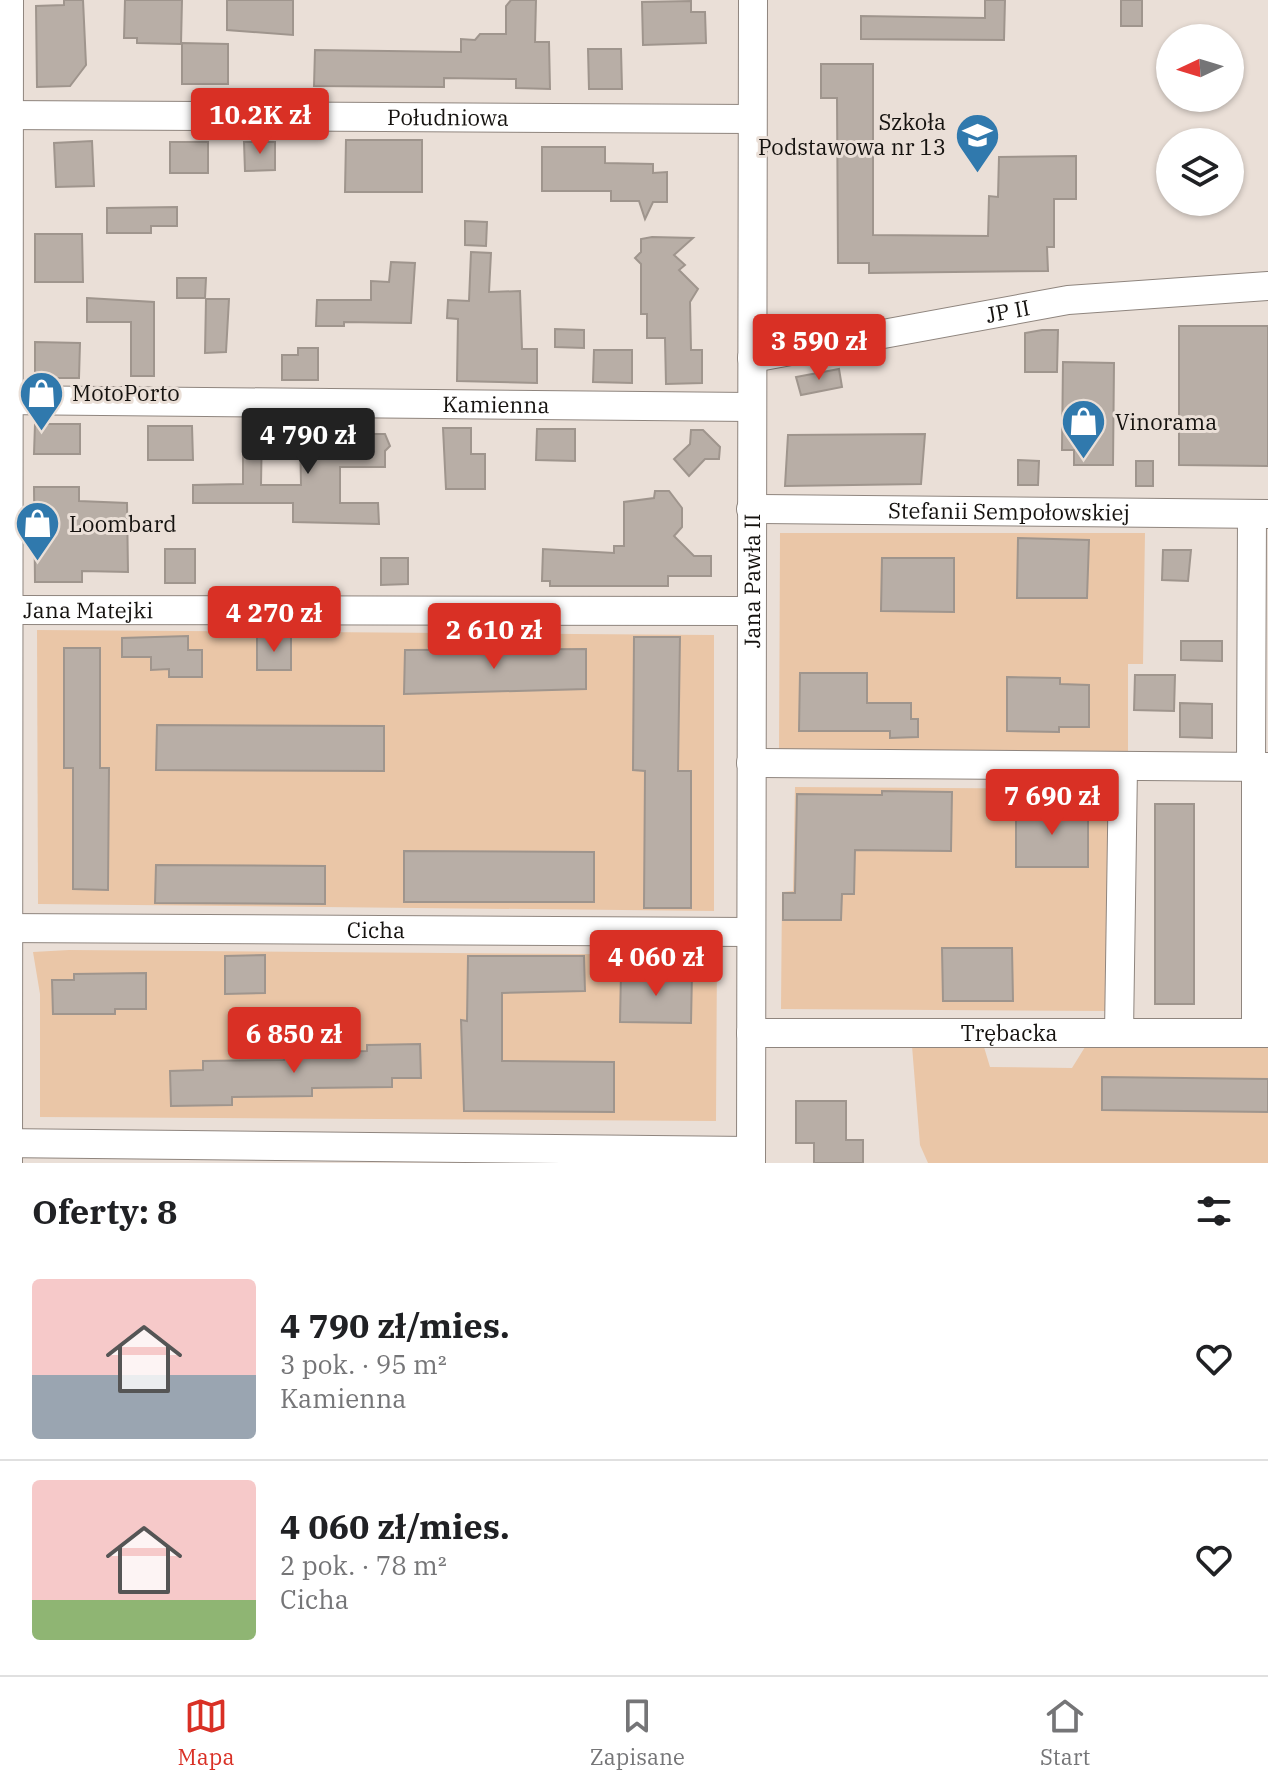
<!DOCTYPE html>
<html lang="pl">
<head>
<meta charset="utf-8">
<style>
  body { margin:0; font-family:"IBM Plex Serif",serif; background:#f6f6f6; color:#202124; height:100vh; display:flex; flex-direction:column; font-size:30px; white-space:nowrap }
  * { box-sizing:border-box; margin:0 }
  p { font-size:26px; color:#757577 }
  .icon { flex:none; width:44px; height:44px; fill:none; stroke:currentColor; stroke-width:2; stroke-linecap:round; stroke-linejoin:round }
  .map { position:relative; height:1163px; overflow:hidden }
  .drawer { display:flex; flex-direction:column; background:#fff; flex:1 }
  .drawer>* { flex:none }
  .needle { width:52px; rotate:266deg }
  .fabs { position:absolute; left:1156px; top:24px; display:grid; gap:16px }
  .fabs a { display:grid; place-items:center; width:88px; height:88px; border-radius:50%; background:#fff; box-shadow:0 2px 6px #0004; font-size:40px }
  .price { position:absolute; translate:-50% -68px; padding:0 18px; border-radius:8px; background:#d93025; color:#fff; font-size:26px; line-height:52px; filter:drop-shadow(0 2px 4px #0008) }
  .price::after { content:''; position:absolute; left:50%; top:48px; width:24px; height:18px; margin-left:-12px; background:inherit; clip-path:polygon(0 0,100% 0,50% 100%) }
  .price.selected { background:#222; color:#fff }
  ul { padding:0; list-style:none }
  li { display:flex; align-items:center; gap:24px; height:200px; padding:0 32px }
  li+li { border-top:2px solid #e0e0e0 }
  li span { display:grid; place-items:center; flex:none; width:224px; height:160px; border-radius:8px; color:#555 }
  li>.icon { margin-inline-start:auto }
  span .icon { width:96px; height:96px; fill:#fffc; stroke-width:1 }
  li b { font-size:34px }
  h2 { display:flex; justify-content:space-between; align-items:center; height:96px; padding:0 32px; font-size:34px }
  .menu { display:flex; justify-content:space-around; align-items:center; height:112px; border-top:2px solid #e0e0e0; background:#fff; font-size:22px; color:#757577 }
  .menu a { display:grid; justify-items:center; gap:4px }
  .menu .selected { color:#d93025 }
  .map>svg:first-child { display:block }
  .green { fill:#eac6a7 }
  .building { fill:#b8aea6; stroke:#9f958d; stroke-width:2 }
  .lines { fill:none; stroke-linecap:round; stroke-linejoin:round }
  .minor-casing { stroke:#8f857e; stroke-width:30 }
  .minor { stroke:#fff; stroke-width:28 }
  .labels { text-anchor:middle; stroke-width:6; stroke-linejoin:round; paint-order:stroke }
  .street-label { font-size:22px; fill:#15120f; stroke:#eadfd7 }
  .poi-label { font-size:22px; fill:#15120f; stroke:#eadfd7; text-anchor:start }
</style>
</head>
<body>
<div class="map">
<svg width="1268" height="1163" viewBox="0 0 1268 1163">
  <rect width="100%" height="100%" fill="#eadfd7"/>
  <g class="green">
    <path d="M 780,533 L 1145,533 L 1143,664 L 1128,664 L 1128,753 L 779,752 Z"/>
    <path d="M 37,630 L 714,635 L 714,911 L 38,904 Z"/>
    <path d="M 795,787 L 1110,789 L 1109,1011 L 781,1009 L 782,892 L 793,891 Z"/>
    <path d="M 69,950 L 717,955 L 716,1121 L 40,1117 L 40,994 L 33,952 Z"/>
    <path d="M 1268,1045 L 1268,1163 L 928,1163 L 920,1145 L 912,1046 L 984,1047 L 990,1067 L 1072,1068 L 1085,1047 Z"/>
  </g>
  <g class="building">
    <path d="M 64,0 L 83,0 L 86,65 L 70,86 L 37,87 L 36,6 L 64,5 Z"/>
    <path d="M 125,0 L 182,0 L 181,44 L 137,43 L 137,38 L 124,38 Z"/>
    <path d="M 227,0 L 293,0 L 293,35 L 227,30 Z"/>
    <path d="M 511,0 L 536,0 L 535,42 L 549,42 L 550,89 L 516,88 L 516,79 L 444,78 L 444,87 L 314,86 L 315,50 L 461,52 L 461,39 L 475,40 L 480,34 L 506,34 L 506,6 Z"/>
    <path d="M 985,0 L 1005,0 L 1004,40 L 861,39 L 861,16 L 985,18 Z"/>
    <rect x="1121" y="0" width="21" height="26"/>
    <path d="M 691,1 L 691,12 L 705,12 L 706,43 L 643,45 L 642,2 Z"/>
    <path d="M 182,43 L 228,44 L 228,84 L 182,84 Z"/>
    <path d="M 588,49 L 621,49 L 622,89 L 589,89 Z"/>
    <path d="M 821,64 L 873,64 L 873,235 L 988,236 L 989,196 L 998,197 L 999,157 L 1076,156 L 1076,199 L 1054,199 L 1054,247 L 1047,247 L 1048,271 L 869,273 L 869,263 L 838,263 L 837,98 L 821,98 Z"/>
    <path d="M 346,140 L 422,140 L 422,192 L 345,192 Z"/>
    <path d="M 92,141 L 94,186 L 56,187 L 54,143 Z"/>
    <rect x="170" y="142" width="38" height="31"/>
    <path d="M 244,142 L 275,142 L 275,170 L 245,171 Z"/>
    <path d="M 542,147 L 605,147 L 605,163 L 653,164 L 653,173 L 667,172 L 667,202 L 653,202 L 645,219 L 639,201 L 611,201 L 611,191 L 542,191 Z"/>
    <path d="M 177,207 L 177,226 L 151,226 L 151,233 L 107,233 L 107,208 Z"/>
    <path d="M 465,221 L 487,222 L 486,246 L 465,245 Z"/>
    <path d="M 35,234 L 82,234 L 83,282 L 35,282 Z"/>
    <path d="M 652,237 L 693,238 L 674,255 L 685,265 L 679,270 L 698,289 L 690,302 L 691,350 L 702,350 L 702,383 L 666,384 L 665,338 L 647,338 L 647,314 L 641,314 L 641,264 L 635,258 L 641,252 L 641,239 Z"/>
    <path d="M 471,252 L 491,253 L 489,292 L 520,291 L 522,349 L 537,349 L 537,383 L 457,381 L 458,319 L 447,318 L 448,300 L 469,301 Z"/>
    <path d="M 391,262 L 415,263 L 411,323 L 344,322 L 344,326 L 316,326 L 317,300 L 371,300 L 371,281 L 389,282 Z"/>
    <path d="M 177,278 L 206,278 L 205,298 L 177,298 Z"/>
    <path d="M 87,298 L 154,302 L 154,376 L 131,376 L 131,322 L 87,322 Z"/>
    <path d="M 206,299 L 229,299 L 226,352 L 205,353 Z"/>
    <path d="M 1179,326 L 1268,326 L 1268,466 L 1179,465 Z"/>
    <path d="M 555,329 L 584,330 L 584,348 L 555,347 Z"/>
    <path d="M 1042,330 L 1058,330 L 1057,372 L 1025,372 L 1025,333 Z"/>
    <path d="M 35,342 L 80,343 L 79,378 L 40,378 L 35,373 Z"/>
    <path d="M 298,348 L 318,348 L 318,380 L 282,380 L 282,355 L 298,355 Z"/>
    <path d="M 594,350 L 632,350 L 632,383 L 593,382 Z"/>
    <path d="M 1063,362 L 1114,363 L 1113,465 L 1074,465 L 1074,450 L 1062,450 Z"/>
    <path d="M 839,369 L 842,387 L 801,395 L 796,377 Z"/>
    <path d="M 35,424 L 80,424 L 80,454 L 34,454 Z"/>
    <path d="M 148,426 L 192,426 L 193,460 L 148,460 Z"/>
    <path d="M 243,427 L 262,427 L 261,485 L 301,485 L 300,428 L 367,427 L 367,434 L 385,434 L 390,446 L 385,451 L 385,467 L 340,467 L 340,503 L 378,503 L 379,524 L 293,522 L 293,503 L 193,503 L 193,485 L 243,484 Z"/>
    <path d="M 443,428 L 471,428 L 471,454 L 485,454 L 485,489 L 446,489 Z"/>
    <path d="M 537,429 L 575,429 L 575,461 L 536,460 Z"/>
    <path d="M 691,430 L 703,430 L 720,447 L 719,459 L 705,459 L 689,476 L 674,459 L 690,444 Z"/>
    <path d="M 925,434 L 921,484 L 785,486 L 788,435 Z"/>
    <path d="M 1018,460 L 1039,461 L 1038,485 L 1018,485 Z"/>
    <rect x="1136" y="461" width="17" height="25"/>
    <path d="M 34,487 L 79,487 L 79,501 L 127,503 L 128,572 L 82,571 L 82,582 L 35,582 Z"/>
    <path d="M 655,491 L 669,491 L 682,508 L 682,527 L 674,536 L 694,556 L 711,556 L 711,576 L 668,576 L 668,586 L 550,586 L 550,581 L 542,581 L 543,549 L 614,553 L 614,546 L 624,546 L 624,502 L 654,498 Z"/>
    <path d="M 1018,538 L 1089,540 L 1087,598 L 1017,598 Z"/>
    <rect x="165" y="549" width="30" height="34"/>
    <path d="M 1163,550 L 1191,550 L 1188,581 L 1162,580 Z"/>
    <path d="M 381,558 L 408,558 L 408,584 L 381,585 Z"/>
    <path d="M 882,558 L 954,558 L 954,612 L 881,611 Z"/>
    <path d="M 188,636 L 188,650 L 202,650 L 202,677 L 169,677 L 169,669 L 151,670 L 151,657 L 122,657 L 122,638 Z"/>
    <rect x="257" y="637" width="34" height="33"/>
    <path d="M 634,637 L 680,637 L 678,771 L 691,771 L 691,908 L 644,908 L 645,771 L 633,770 Z"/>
    <path d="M 1181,641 L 1222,641 L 1222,661 L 1181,660 Z"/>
    <path d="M 64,648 L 100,648 L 100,768 L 109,768 L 108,890 L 73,889 L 73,768 L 64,768 Z"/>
    <path d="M 586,649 L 586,689 L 404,694 L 405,650 Z"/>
    <path d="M 800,673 L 867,673 L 867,703 L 911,703 L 911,719 L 918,719 L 918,737 L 890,738 L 890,731 L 799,731 Z"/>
    <path d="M 1135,675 L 1175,675 L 1174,711 L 1134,710 Z"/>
    <path d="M 1007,677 L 1060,678 L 1060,684 L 1089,685 L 1089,727 L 1059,727 L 1059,732 L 1007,731 Z"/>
    <path d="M 1180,703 L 1212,704 L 1212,738 L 1180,737 Z"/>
    <path d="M 157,725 L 384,726 L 384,771 L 156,770 Z"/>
    <path d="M 882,791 L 952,792 L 951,851 L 855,850 L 854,894 L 842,894 L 841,920 L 783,920 L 783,893 L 795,893 L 797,794 L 882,795 Z"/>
    <rect x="1155" y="804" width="39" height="200"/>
    <path d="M 1016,807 L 1088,808 L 1088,867 L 1016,867 Z"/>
    <path d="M 404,851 L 594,852 L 594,902 L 404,902 Z"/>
    <path d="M 156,865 L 325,866 L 325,904 L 155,903 Z"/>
    <path d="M 942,948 L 1012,948 L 1013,1001 L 943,1001 Z"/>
    <path d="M 265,955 L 265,993 L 225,994 L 225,956 Z"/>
    <path d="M 468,956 L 584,956 L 585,991 L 502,993 L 502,1061 L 614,1062 L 614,1112 L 464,1111 L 461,1020 L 467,1021 Z"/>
    <path d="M 621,972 L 692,973 L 691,1023 L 620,1022 Z"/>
    <path d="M 146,973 L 146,1009 L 115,1009 L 115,1014 L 53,1014 L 52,980 L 74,980 L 74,974 Z"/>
    <path d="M 420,1044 L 421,1078 L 392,1078 L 392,1087 L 312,1088 L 312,1096 L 232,1097 L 232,1105 L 171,1106 L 170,1071 L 203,1070 L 203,1061 L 284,1060 L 283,1053 L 367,1051 L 367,1045 Z"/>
    <path d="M 1102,1077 L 1268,1079 L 1268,1112 L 1102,1110 Z"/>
    <path d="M 796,1101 L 846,1101 L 846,1140 L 863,1140 L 863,1163 L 814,1163 L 814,1143 L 796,1143 Z"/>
  </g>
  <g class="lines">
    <defs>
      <g id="minor">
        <path id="s1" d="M 0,115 L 752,119"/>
        <path id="s2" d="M 752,358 L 1068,300 L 1268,286"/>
        <path id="s3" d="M 0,400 L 751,407"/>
        <path id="s4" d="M 751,509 L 1268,514"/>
        <path id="s5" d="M 0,610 L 751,611"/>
        <path d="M 751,763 L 1268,767"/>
        <path d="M 1251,767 L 1252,514"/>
        <path id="s6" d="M 0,928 L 751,932"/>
        <path id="s7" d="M 751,1033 L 1268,1033"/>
        <path d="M 1119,1033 L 1123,767"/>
        <path d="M 1256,1033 L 1256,767"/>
        <path d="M 0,1143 L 749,1151"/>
        <path d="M 8,1163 L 9,0"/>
        <path id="s8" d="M 751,1163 L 753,0"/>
      </g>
    </defs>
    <use href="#minor" class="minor-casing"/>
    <use href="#minor" class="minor"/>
  </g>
  <defs>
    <symbol id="school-pin" viewBox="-11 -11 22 30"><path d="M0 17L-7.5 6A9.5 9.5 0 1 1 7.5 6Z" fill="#3079ad" stroke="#eadfd7"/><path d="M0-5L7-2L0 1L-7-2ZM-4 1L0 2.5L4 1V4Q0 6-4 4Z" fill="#fff"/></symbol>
    <symbol id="shop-pin" viewBox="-11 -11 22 30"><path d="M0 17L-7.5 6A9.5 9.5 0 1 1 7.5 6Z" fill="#3079ad" stroke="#eadfd7"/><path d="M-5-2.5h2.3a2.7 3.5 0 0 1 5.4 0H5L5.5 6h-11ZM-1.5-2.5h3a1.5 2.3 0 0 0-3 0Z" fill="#fff"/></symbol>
  </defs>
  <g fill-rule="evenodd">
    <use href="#school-pin" x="952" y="110" width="51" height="69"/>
    <use href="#shop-pin" x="16" y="368" width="51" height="69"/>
    <use href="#shop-pin" x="1058" y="396" width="51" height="69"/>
    <use href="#shop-pin" x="12" y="498" width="51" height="69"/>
  </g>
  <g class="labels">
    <g class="street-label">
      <text dy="8" stroke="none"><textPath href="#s1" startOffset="448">Południowa</textPath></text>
      <text dy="8" stroke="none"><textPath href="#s2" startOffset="260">JP II</textPath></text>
      <text dy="8" stroke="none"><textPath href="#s3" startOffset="496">Kamienna</textPath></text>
      <text dy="8" stroke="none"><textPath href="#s4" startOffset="258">Stefanii Sempołowskiej</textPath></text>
      <text dy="8" stroke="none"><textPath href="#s8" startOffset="582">Jana Pawła II</textPath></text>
      <text dy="8" stroke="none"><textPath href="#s5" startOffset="88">Jana Matejki</textPath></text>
      <text dy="8" stroke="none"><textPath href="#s6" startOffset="376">Cicha</textPath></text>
      <text dy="8" stroke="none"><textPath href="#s7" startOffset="258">Trębacka</textPath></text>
    </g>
    <g class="poi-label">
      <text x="946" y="130" text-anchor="end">Szkoła<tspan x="946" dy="25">Podstawowa nr 13</tspan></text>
      <text x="72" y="401">MotoPorto</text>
      <text x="1115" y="430">Vinorama</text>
      <text x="69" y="532">Loombard</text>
    </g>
  </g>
</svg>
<div class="fabs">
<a><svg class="needle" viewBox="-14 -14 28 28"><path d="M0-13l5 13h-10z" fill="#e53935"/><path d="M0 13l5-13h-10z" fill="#757577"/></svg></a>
<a><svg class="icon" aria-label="layers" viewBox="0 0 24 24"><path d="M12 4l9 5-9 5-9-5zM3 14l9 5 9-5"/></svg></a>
</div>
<b class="price" style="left:260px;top:156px">10.2K zł</b>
<b class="price" style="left:819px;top:382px">3 590 zł</b>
<b class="price selected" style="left:308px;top:476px">4 790 zł</b>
<b class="price" style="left:274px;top:654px">4 270 zł</b>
<b class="price" style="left:494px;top:671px">2 610 zł</b>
<b class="price" style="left:1052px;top:837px">7 690 zł</b>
<b class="price" style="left:656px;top:998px">4 060 zł</b>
<b class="price" style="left:294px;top:1075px">6 850 zł</b>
</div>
<section class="drawer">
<h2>Oferty: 8<svg class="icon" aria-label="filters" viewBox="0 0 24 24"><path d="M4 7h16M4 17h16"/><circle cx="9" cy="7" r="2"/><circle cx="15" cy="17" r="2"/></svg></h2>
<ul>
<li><span style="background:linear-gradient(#f6c9c9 60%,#9aa5b1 0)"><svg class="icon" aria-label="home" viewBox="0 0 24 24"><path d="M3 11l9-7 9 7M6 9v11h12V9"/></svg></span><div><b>4 790 zł/mies.</b><p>3 pok. · 95 m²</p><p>Kamienna</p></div><svg class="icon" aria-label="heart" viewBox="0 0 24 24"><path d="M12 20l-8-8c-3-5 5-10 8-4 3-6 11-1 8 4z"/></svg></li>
<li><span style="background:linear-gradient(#f6c9c9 75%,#8fb573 0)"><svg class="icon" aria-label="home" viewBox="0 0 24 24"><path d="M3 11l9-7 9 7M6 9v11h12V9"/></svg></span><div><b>4 060 zł/mies.</b><p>2 pok. · 78 m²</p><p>Cicha</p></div><svg class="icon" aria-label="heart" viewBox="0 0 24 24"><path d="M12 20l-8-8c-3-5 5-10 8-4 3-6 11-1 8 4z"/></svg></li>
</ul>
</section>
<nav class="menu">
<a class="selected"><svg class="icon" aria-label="map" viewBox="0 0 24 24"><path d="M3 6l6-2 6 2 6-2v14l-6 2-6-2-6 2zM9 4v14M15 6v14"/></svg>Mapa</a>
<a><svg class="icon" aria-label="saved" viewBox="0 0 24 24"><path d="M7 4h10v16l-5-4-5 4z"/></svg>Zapisane</a>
<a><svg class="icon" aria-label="home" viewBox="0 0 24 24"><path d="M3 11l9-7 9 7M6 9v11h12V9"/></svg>Start</a>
</nav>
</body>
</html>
